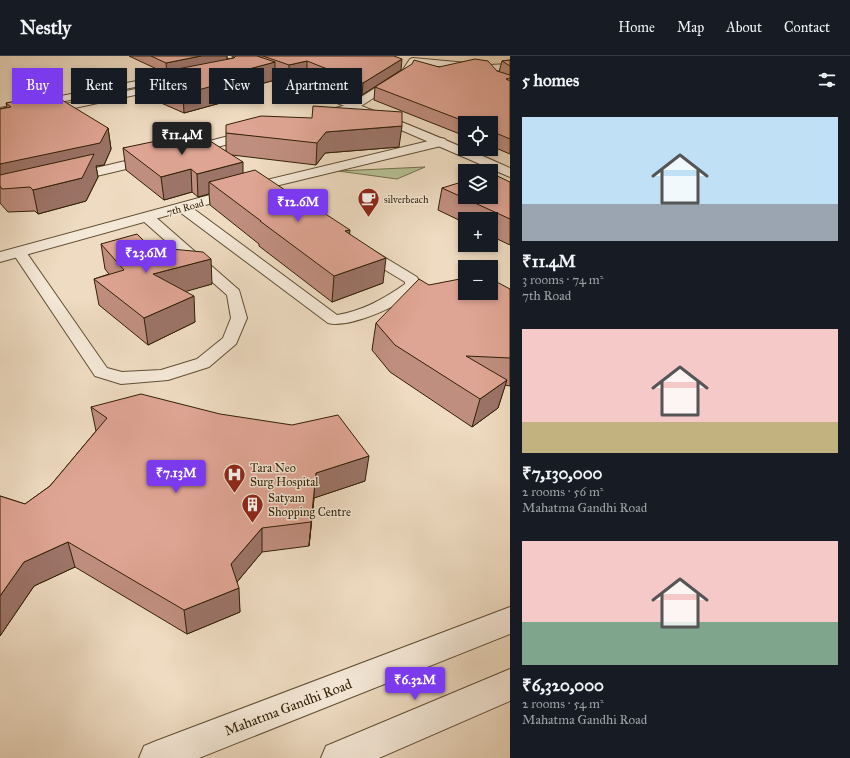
<!DOCTYPE html>
<html lang="en">
<head>
<meta charset="utf-8">
<style>
  body { margin:0; font-family:"IM FELL Great Primer",serif; background:#242831; color:#f1f3f6; height:100vh; display:flex; flex-direction:column; font-size:15px; white-space:nowrap }
  * { box-sizing:border-box; margin:0 }
  p { font-size:13px; color:#9ea1a6 }
  .icon { flex:none; width:22px; height:22px; fill:none; stroke:currentColor; stroke-width:2; stroke-linecap:round; stroke-linejoin:round }
  .map { position:relative; flex:1; overflow:hidden }
  .panel { display:flex; flex-direction:column; background:#171b24; width:340px }
  .panel>* { flex:none }
  .guide { position:absolute; left:12px; top:12px; width:380px; height:36px; display:flex; gap:8px }
  .controls { position:absolute; left:458px; top:60px; display:grid; gap:8px }
  .controls a { display:grid; place-items:center; width:40px; height:40px; border-radius:0px; background:#171b24; box-shadow:0 2px 6px #0003; font-size:20px }
  .price { position:absolute; translate:-50% -34px; padding:0 9px; border-radius:4px; background:#7c3aed; color:#fff; font-size:13px; line-height:26px; filter:drop-shadow(0 1px 2px #0008) }
  .price::after { content:''; position:absolute; left:50%; top:24px; width:12px; height:9px; margin-left:-6px; background:inherit; clip-path:polygon(0 0,100% 0,50% 100%) }
  .price.current { background:#222; color:#fff }
  ul { padding:0; list-style:none }
  li { display:grid; align-content:center; gap:8px; height:212px; padding:0 12px }
  li span { display:grid; place-items:center; height:124px; border-radius:0px; color:#555 }
  li>.icon { margin-inline-start:auto }
  span .icon { width:72px; height:72px; fill:#fffc; stroke-width:1 }
  li b { font-size:17px }
  h2 { display:flex; justify-content:space-between; align-items:center; height:48px; padding:0 12px; font-size:17px }
  .pill { padding:0 14px; border-radius:0px; background:#171b24; box-shadow:0 2px 6px #0003; font-size:14px; line-height:36px }
  .pill.current { background:#7c3aed; color:#fff }
  header { display:flex; align-items:center; gap:24px; box-sizing:border-box; height:56px; padding:0 20px; background:#171b24; border-bottom:1px solid #363941 }
  header strong { font-size:19px }
  nav { display:flex; gap:22px; margin-inline-start:auto; font-size:14px }
  main { display:flex; flex:1; min-height:0 }
  .map>svg:first-child { display:block }
  .green { fill:#b6c194; stroke:#74704c }
  .lines { fill:none; stroke-linecap:round; stroke-linejoin:round }
  .service-casing { stroke:#614f34; stroke-width:2 }
  .minor-casing { stroke:#614f34; stroke-width:2 }
  .tertiary-casing { stroke:#614f34; stroke-width:2 }
  .service { fill:#f4e8d7; fill-rule:evenodd }
  .minor { fill:#f4e8d7; fill-rule:evenodd }
  .tertiary { fill:#f4e8d7; fill-rule:evenodd }
  .wall { fill:#c08e7f; stroke:#322005 }
  .shaded-wall { fill:#9c7468; stroke:#322005 }
  .building { fill:#dfa594; stroke:#322005 }
  .labels { text-anchor:middle; stroke-width:3; stroke-linejoin:round; paint-order:stroke }
  .far-poi-label { font-size:10px; fill:#322005; stroke:#f4e8d7; text-anchor:start }
  .far-street-label { font-size:10px; fill:#322005; stroke:#f4e8d7 }
  .poi-label { font-size:12px; fill:#322005; stroke:#f4e8d7; text-anchor:start }
  .near-street-label { font-size:14px; fill:#322005; stroke:#f4e8d7 }
</style>
</head>
<body>
<header>
<strong>Nestly</strong>
<nav><a>Home</a><a>Map</a><a>About</a><a>Contact</a></nav>
</header>
<main>
<div class="map">
<svg width="510" height="702" viewBox="0 0 510 702">
  <rect width="100%" height="100%" fill="#eedbc1"/>
  <filter id="stains"><feTurbulence type="fractalNoise" baseFrequency=".005" numOctaves="4"/><feColorMatrix values="0 0 0 0 .2 0 0 0 0 .09 0 0 0 0 .02 0 0 0 .5 -.17"/></filter>
  <radialGradient id="worn" r=".72"><stop offset=".6" stop-color="#630" stop-opacity="0"/><stop offset="1" stop-color="#630" stop-opacity=".3"/></radialGradient>
  <path class="green" d="M 425,111 L 397,123 L 338,115 Z"/>
  <g class="lines">
    <defs>
      <g id="service">
        <path d="M 167,19 L 170,20 L 170,24 L 0,58 L 0,52 Z"/>
        <path d="M 182,147 L 187,148 L 337,259 C 362,255 384,243 405,228 L 405,226 L 359,198 L 357,195 L 359,192 L 369,192 L 417,221 L 421,230 C 409,247 349,273 328,267 L 177,154 L 176,151 Z"/>
        <path d="M 147,157 L 152,158 L 239,234 L 247,262 L 236,288 L 209,311 L 168,324 L 121,328 L 95,320 L 12,196 L 14,193 L 24,193 L 107,312 L 122,316 L 161,314 L 197,303 L 223,282 L 231,262 L 227,239 L 142,164 L 140,161 L 142,158 Z"/>
      </g>
      <g id="minor">
        <path d="M 413,2 L 489,9 L 510,8 L 510,14 L 489,15 L 416,8 L 409,19 L 358,52 L 329,60 L 323,57 L 325,55 L 350,48 L 402,15 L 410,3 Z"/>
        <path d="M 173,25 L 177,26 L 178,28 L 177,30 L 0,68 L 0,62 Z"/>
        <path d="M 256,73 L 262,77 L 260,80 L 186,99 L 180,95 L 182,92 Z"/>
        <path d="M 441,82 L 445,83 L 447,86 L 445,89 L 263,133 L 0,206 L 0,196 L 254,127 Z"/>
        <path d="M 155,98 L 160,99 L 161,102 L 160,105 L 67,127 L 62,126 L 60,123 L 62,120 Z"/>
      </g>
      <g id="tertiary">
        <path d="M 216,0 L 230,0 C 324,35 419,71 510,112 L 510,121 L 350,52 Z"/>
        <path d="M 510,551 L 510,578 L 199,702 L 139,702 L 144,690 L 156,685 Z"/>
        <path d="M 510,613 L 510,645 L 379,702 L 321,702 L 326,690 Z"/>
      </g>
    </defs>
    <use href="#service" class="service-casing"/>
    <use href="#minor" class="minor-casing"/>
    <use href="#tertiary" class="tertiary-casing"/>
    <use href="#service" class="service"/>
    <use href="#minor" class="minor"/>
    <use href="#tertiary" class="tertiary"/>
  </g>
  <g class="wall">
    <path d="M 129,0 L 227,0 L 227,3 L 233,2 L 233,0 L 395,0 L 401,14 L 362,39 L 307,16 L 289,20 L 275,15 L 275,24 L 235,35 L 235,43 L 184,57 L 143,39 L 141,20 L 163,16 Z"/>
    <path d="M 510,4 L 510,98 L 491,90 L 491,67 L 465,67 L 465,80 L 374,44 L 375,31 L 439,11 L 497,15 L 499,16 L 502,5 Z"/>
    <path d="M 6,47 L 108,72 L 111,93 L 104,109 L 96,110 L 98,121 L 86,145 L 38,158 L 35,155 L 8,156 L 0,147 L 0,53 L 7,51 Z"/>
    <path d="M 226,77 L 399,91 L 325,97 L 316,109 L 232,99 L 243,117 L 350,178 L 383,227 L 332,246 L 259,190 L 259,188 L 210,149 L 209,138 L 198,141 L 192,136 L 164,144 L 126,114 L 123,92 L 195,85 L 226,95 Z"/>
    <path d="M 510,126 L 510,189 L 491,180 L 491,163 L 465,163 L 465,167 L 438,154 L 442,132 Z"/>
    <path d="M 101,188 L 150,191 L 212,228 L 185,235 L 195,266 L 148,289 L 99,249 L 94,223 L 109,218 L 105,213 Z"/>
    <path d="M 510,233 L 510,330 L 505,329 L 498,352 L 472,371 L 390,316 L 372,294 L 376,267 Z"/>
    <path d="M 91,351 L 365,425 L 314,442 L 309,490 L 262,496 L 237,526 L 240,556 L 187,578 L 75,511 L 34,530 L 0,580 L 0,440 L 25,448 L 50,430 L 96,375 Z"/>
  </g>
  <g class="shaded-wall">
    <path d="M 201,0 L 227,0 L 227,6 L 167,18 L 166,7 Z"/>
    <path d="M 402,3 L 401,14 L 362,39 L 363,27 Z"/>
    <path d="M 307,5 L 307,16 L 289,20 L 289,9 Z"/>
    <path d="M 275,6 L 275,24 L 235,35 L 235,43 L 184,57 L 183,38 L 223,20 Z"/>
    <path d="M 402,70 L 399,91 L 325,97 L 316,109 L 317,87 L 326,76 Z"/>
    <path d="M 108,72 L 111,93 L 104,109 L 96,110 L 98,121 L 86,145 L 38,158 L 33,134 L 82,122 L 0,130 L 0,108 Z"/>
    <path d="M 243,106 L 243,128 L 209,126 L 209,138 L 198,141 L 197,118 Z"/>
    <path d="M 191,113 L 192,136 L 164,144 L 161,121 Z"/>
    <path d="M 350,174 L 348,198 L 345,175 Z"/>
    <path d="M 386,202 L 383,227 L 332,246 L 334,220 Z"/>
    <path d="M 211,203 L 212,228 L 156,244 L 153,218 Z"/>
    <path d="M 194,240 L 195,266 L 148,289 L 144,262 Z"/>
    <path d="M 507,324 L 498,352 L 472,371 L 480,343 Z"/>
    <path d="M 369,400 L 365,425 L 314,442 L 309,490 L 316,417 Z"/>
    <path d="M 262,472 L 262,496 L 232,532 L 231,508 Z"/>
    <path d="M 68,486 L 75,511 L 34,530 L 0,580 L 0,540 L 24,506 Z"/>
    <path d="M 239,532 L 240,556 L 187,578 L 184,554 Z"/>
  </g>
  <g class="building">
    <path d="M 151,0 L 201,0 L 166,7 Z"/>
    <path d="M 236,0 L 257,0 L 275,6 L 223,20 L 235,24 L 183,38 L 141,20 L 234,2 Z"/>
    <path d="M 263,0 L 394,0 L 402,3 L 363,27 L 307,5 L 289,9 Z"/>
    <path d="M 475,3 L 488,5 L 497,15 L 510,19 L 510,22 L 506,23 L 510,25 L 510,83 L 491,75 L 491,67 L 469,67 L 375,31 L 412,8 L 414,4 L 439,11 Z"/>
    <path d="M 510,4 L 510,10 L 502,5 Z"/>
    <path d="M 52,38 L 108,72 L 100,87 L 0,108 L 0,53 L 11,51 L 6,47 Z"/>
    <path d="M 313,50 L 402,56 L 402,70 L 326,76 L 317,87 L 226,77 L 226,69 L 261,60 L 312,62 Z"/>
    <path d="M 185,79 L 195,85 L 207,83 L 243,106 L 197,118 L 191,113 L 161,121 L 123,92 Z"/>
    <path d="M 94,98 L 82,122 L 33,134 L 30,131 L 2,133 L 0,130 L 0,119 Z"/>
    <path d="M 255,114 L 318,156 L 321,155 L 350,174 L 345,175 L 386,202 L 334,220 L 260,165 L 261,165 L 209,126 Z"/>
    <path d="M 491,117 L 510,126 L 510,163 L 442,132 L 465,125 L 465,141 L 491,141 Z"/>
    <path d="M 137,178 L 150,191 L 203,196 L 211,203 L 153,218 L 194,240 L 144,262 L 94,223 L 124,214 L 101,188 Z"/>
    <path d="M 465,222 L 465,237 L 491,237 L 491,223 L 510,233 L 510,302 L 466,300 L 507,324 L 480,343 L 395,289 L 376,267 L 419,223 L 429,229 Z"/>
    <path d="M 141,338 L 220,358 L 292,369 L 338,359 L 369,400 L 316,417 L 311,466 L 262,472 L 231,508 L 239,532 L 184,554 L 68,486 L 24,506 L 0,540 L 0,440 L 25,448 L 50,430 L 107,362 L 91,351 Z"/>
  </g>
  <defs>
    <symbol id="cafe-pin" viewBox="-11 -11 22 30"><path d="M0 17L-7.5 6A9.5 9.5 0 1 1 7.5 6Z" fill="#8f2418" stroke="#f4e8d7"/><path d="M-5.5-4.5H6V0H3Q3 3.5 0 3.5H-2.5Q-5.5 3.5-5.5 0ZM3-3.2v2h1.7v-2ZM-6 4.5H4V6H-6Z" fill="#fff"/></symbol>
    <symbol id="hospital-pin" viewBox="-11 -11 22 30"><path d="M0 17L-7.5 6A9.5 9.5 0 1 1 7.5 6Z" fill="#8f2418" stroke="#f4e8d7"/><path d="M-5-5h3v3.5h4V-5h3V5h-3V1.5h-4V5h-3Z" fill="#fff"/></symbol>
    <symbol id="building-pin" viewBox="-11 -11 22 30"><path d="M0 17L-7.5 6A9.5 9.5 0 1 1 7.5 6Z" fill="#8f2418" stroke="#f4e8d7"/><path d="M-4-6H4V6H1V3H-1V6H-4ZM-2.5-4.3h1.7v1.8h-1.7ZM.8-4.3h1.7v1.8H.8ZM-2.5-1h1.7V.8h-1.7ZM.8-1h1.7V.8H.8Z" fill="#fff"/></symbol>
  </defs>
  <g fill-rule="evenodd">
    <use href="#cafe-pin" x="356" y="130" width="25" height="34"/>
    <use href="#hospital-pin" x="222" y="406" width="25" height="34"/>
    <use href="#building-pin" x="240" y="436" width="25" height="34"/>
  </g>
  <g class="labels">
    <g class="far-poi-label">
      <text x="384" y="147">silverbeach</text>
    </g>
    <g class="far-street-label">
      <text transform="translate(185 151) rotate(-15)" y="4">7th Road</text>
    </g>
    <g class="poi-label">
      <text x="250" y="416">Tara Neo<tspan x="250" dy="14">Surg Hospital</tspan></text>
      <text x="268" y="446">Satyam<tspan x="268" dy="14">Shopping Centre</tspan></text>
    </g>
    <g class="near-street-label">
      <text transform="translate(288 651) rotate(-21)" y="5">Mahatma Gandhi Road</text>
    </g>
  </g>
  <rect width="100%" height="100%" filter="url(#stains)"/>
  <rect width="100%" height="100%" fill="url(#worn)"/>
</svg>
<div class="controls">
<a><svg class="icon" aria-label="locate" viewBox="0 0 24 24"><circle cx="12" cy="12" r="6"/><path d="M12 2v4M12 18v4M2 12h4M18 12h4"/></svg></a>
<a><svg class="icon" aria-label="layers" viewBox="0 0 24 24"><path d="M12 4l9 5-9 5-9-5zM3 14l9 5 9-5"/></svg></a>
<a>+</a>
<a>−</a>
</div>
<b class="price current" style="left:182px;top:100px">₹11.4M</b>
<b class="price" style="left:298px;top:167px">₹12.6M</b>
<b class="price" style="left:146px;top:218px">₹23.6M</b>
<b class="price" style="left:176px;top:438px">₹7.13M</b>
<b class="price" style="left:415px;top:645px">₹6.32M</b>
<div class="guide">
<a class="pill current">Buy</a>
<a class="pill">Rent</a>
<a class="pill">Filters</a>
<a class="pill">New</a>
<a class="pill">Apartment</a>
</div>
</div>
<section class="panel">
<h2>5 homes<svg class="icon" aria-label="filters" viewBox="0 0 24 24"><path d="M4 7h16M4 17h16"/><circle cx="9" cy="7" r="2"/><circle cx="15" cy="17" r="2"/></svg></h2>
<ul>
<li><span style="background:linear-gradient(#bfe0f5 70%,#9aa5b1 0)"><svg class="icon" aria-label="home" viewBox="0 0 24 24"><path d="M3 11l9-7 9 7M6 9v11h12V9"/></svg></span><div><b>₹11.4M</b><p>3 rooms · 74 m²</p><p>7th Road</p></div></li>
<li><span style="background:linear-gradient(#f6c9c9 75%,#c2b280 0)"><svg class="icon" aria-label="home" viewBox="0 0 24 24"><path d="M3 11l9-7 9 7M6 9v11h12V9"/></svg></span><div><b>₹7,130,000</b><p>2 rooms · 56 m²</p><p>Mahatma Gandhi Road</p></div></li>
<li><span style="background:linear-gradient(#f6c9c9 65%,#7fa58c 0)"><svg class="icon" aria-label="home" viewBox="0 0 24 24"><path d="M3 11l9-7 9 7M6 9v11h12V9"/></svg></span><div><b>₹6,320,000</b><p>2 rooms · 54 m²</p><p>Mahatma Gandhi Road</p></div></li>
</ul>
</section>
</main>
</body>
</html>
